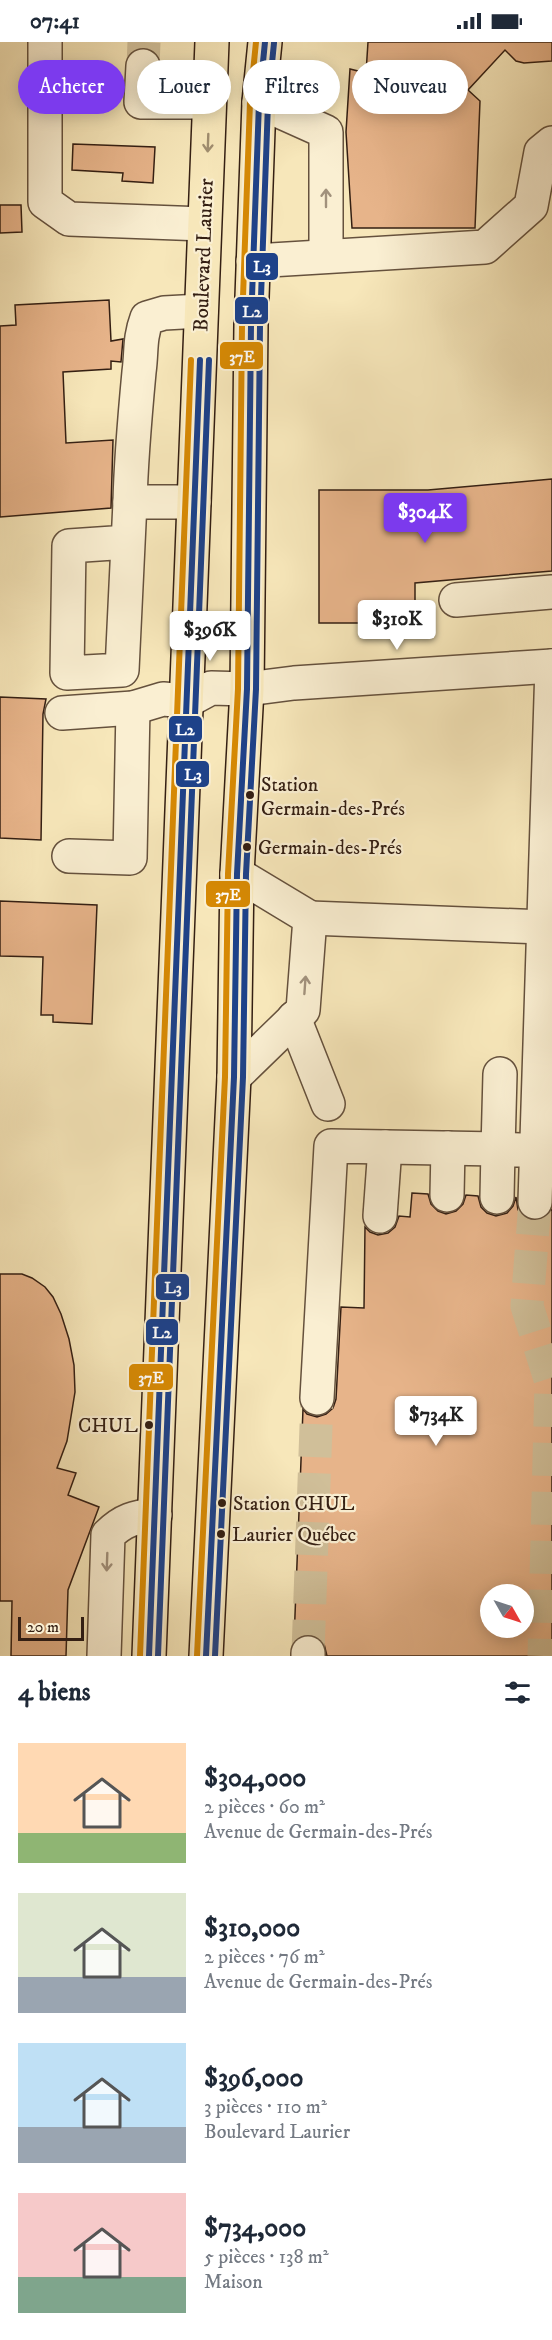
<!DOCTYPE html>
<html lang="fr">
<head>
<meta charset="utf-8">
<style>
  body { margin:0; font-family:"IM FELL DW Pica",serif; background:#f2f2f3; color:#1f2937; height:100vh; display:flex; flex-direction:column; font-size:22px; white-space:nowrap }
  * { box-sizing:border-box; margin:0 }
  p { font-size:20px; color:#747a83 }
  .icon { flex:none; width:33px; height:33px; fill:none; stroke:currentColor; stroke-width:2; stroke-linecap:round; stroke-linejoin:round }
  .map { position:relative; height:1614px; overflow:hidden }
  .details { display:flex; flex-direction:column; background:#fff; flex:1 }
  .details>* { flex:none }
  .top-card { position:absolute; left:18px; top:18px; width:516px; height:54px; display:flex; gap:12px }
  .needle { width:39px; rotate:129deg }
  .fabs { position:absolute; left:480px; top:1542px; display:grid; gap:12px }
  .fabs a { display:grid; place-items:center; width:54px; height:54px; border-radius:50%; background:#fff; box-shadow:0 3px 15px #0003; font-size:30px }
  .scale { position:absolute; left:18px; bottom:15px; width:66px; box-sizing:border-box; padding-left:6px; border:3px solid #341f13; border-top:0; font-size:16px; line-height:21px; white-space:nowrap; color:#341f13; -webkit-text-stroke:4px #faefd2; paint-order:stroke }
  .price { position:absolute; translate:-50% -51px; padding:0 14px; border-radius:6px; background:#fff; color:#222; font-size:20px; line-height:39px; filter:drop-shadow(0 2px 3px #0008) }
  .price::after { content:''; position:absolute; left:50%; top:36px; width:18px; height:14px; margin-left:-9px; background:inherit; clip-path:polygon(0 0,100% 0,50% 100%) }
  .price.selected { background:#7c3aed; color:#fff }
  ul { padding:0; list-style:none }
  li { display:flex; align-items:center; gap:18px; height:150px; padding:0 18px }
  li span { display:grid; place-items:center; flex:none; width:168px; height:120px; border-radius:0px; color:#555 }
  li>.icon { margin-inline-start:auto }
  span .icon { width:72px; height:72px; fill:#fffc; stroke-width:1 }
  li b { font-size:26px }
  h2 { display:flex; justify-content:space-between; align-items:center; height:72px; padding:0 18px; font-size:26px }
  .tag { padding:0 21px; border-radius:27px; background:#fff; box-shadow:0 3px 15px #0003; font-size:21px; line-height:54px }
  .tag.selected { background:#7c3aed; color:#fff }
  .status { display:flex; justify-content:space-between; align-items:center; height:42px; padding:0 30px; background:#fff; direction:ltr }
  .status svg { height:16px; fill:currentColor }
  .map>svg:first-child { display:block }
  .building { fill:#e7b48a; stroke:#341f13; stroke-width:1.5; fill-rule:evenodd }
  .lines { fill:none; stroke-linecap:round; stroke-linejoin:round }
  .minor-tunnel { stroke:#d0bf99; stroke-width:33; stroke-dasharray:33 16; stroke-linecap:butt }
  .minor-casing { stroke:#65513d; stroke-width:36 }
  .major-casing { stroke:#341f13; stroke-width:36 }
  .minor { stroke:#faefd2; stroke-width:33 }
  .major { stroke:#f7e7ba; stroke-width:33 }
  .bus-1-casing { stroke:#faefd2; stroke-width:10 }
  .bus-2-casing { stroke:#faefd2; stroke-width:10 }
  .bus-3-casing { stroke:#faefd2; stroke-width:10 }
  .bus-1 { stroke:#1e4289; stroke-width:6 }
  .bus-2 { stroke:#1e4289; stroke-width:6 }
  .bus-3 { stroke:#d68904; stroke-width:6 }
  .oneway { stroke:#9f8d6f }
  .oneway2 { stroke:#a1917c }
  .bus-dot { fill:#341f13; stroke:#faefd2; stroke-width:2 }
  .labels { text-anchor:middle; stroke-width:4.5; stroke-linejoin:round; paint-order:stroke }
  .bus-label { font-size:20px; fill:#341f13; stroke:#faefd2; text-anchor:start }
  .street-label { font-size:21px; fill:#341f13; stroke:#faefd2 }
  .line-badge { stroke:#faefd2; stroke-width:2 }
  .badge-label { font-size:16px; text-anchor:middle; font-weight:bold; fill:#fff }
</style>
</head>
<body>
<div class="status"><b>07:41</b><svg viewBox="0 0 49 12"><path d="M0 12V9h3v3zM5 12V6h3v6zM10 12V3h3v9zM15 12V0h3v12zM26 1h20v11H26zM47 4h2v5h-2z"/></svg></div>
<div class="map">
<svg width="552" height="1614" viewBox="0 0 552 1614">
  <rect width="100%" height="100%" fill="#f7e7ba"/>
  <filter id="stains"><feTurbulence type="fractalNoise" baseFrequency=".00333" numOctaves="4"/><feColorMatrix values="0 0 0 0 .2 0 0 0 0 .09 0 0 0 0 .02 0 0 0 .5 -.17"/></filter>
  <radialGradient id="worn" r=".72"><stop offset=".6" stop-color="#630" stop-opacity="0"/><stop offset="1" stop-color="#630" stop-opacity=".3"/></radialGradient>
  <g class="building">
    <path d="M 368,0 L 552,0 L 552,19 L 524,21 L 516,19 L 505,8 L 468,48 L 480,59 L 475,186 L 352,186 L 346,90 L 350,27 L 366,31 Z"/>
    <path d="M 73,102 L 155,105 L 153,141 L 122,139 L 123,131 L 72,128 Z"/>
    <path d="M 0,163 L 21,163 L 22,190 L 0,191 Z"/>
    <path d="M 109,258 L 111,299 L 123,297 L 121,320 L 111,319 L 111,327 L 63,330 L 66,401 L 113,398 L 111,466 L 0,475 L 0,284 L 16,283 L 15,263 Z"/>
    <path d="M 552,437 L 552,529 L 415,541 L 415,581 L 319,581 L 319,448 L 428,448 Z"/>
    <path d="M 0,655 L 46,657 L 43,672 L 41,798 L 0,796 Z"/>
    <path d="M 0,859 L 97,863 L 92,982 L 53,980 L 53,973 L 41,973 L 43,915 L 0,914 Z"/>
    <path d="M 412,1151 L 428,1152 L 431,1162 L 438,1169 L 446,1172 L 456,1169 L 463,1162 L 466,1153 L 478,1154 L 481,1165 L 487,1171 L 496,1174 L 507,1171 L 513,1164 L 516,1155 L 518,1168 L 526,1176 L 535,1179 L 543,1177 L 552,1167 L 552,1614 L 327,1614 L 324,1602 L 317,1595 L 307,1592 L 299,1595 L 294,1599 L 303,1367 L 307,1372 L 317,1375 L 326,1372 L 333,1366 L 336,1357 L 341,1265 L 364,1266 L 365,1185 L 370,1190 L 378,1193 L 388,1191 L 395,1185 L 399,1174 L 410,1175 ZM 490,1552 L 524,1552 L 524,1586 L 490,1586 Z"/>
    <path d="M 0,1232 L 22,1232 L 32,1236 L 45,1245 L 53,1255 L 61,1272 L 69,1297 L 74,1323 L 75,1350 L 67,1399 L 57,1426 L 76,1431 L 68,1453 L 99,1465 L 68,1548 L 66,1614 L 11,1614 L 12,1559 L 0,1559 Z"/>
  </g>
  <g class="lines">
    <g class="minor-tunnel">
      <path d="M 143,24 L 144,0"/>
      <path d="M 535,1160 L 527,1264 L 551,1340 L 544,1614"/>
      <path d="M 308,1611 L 317,1356"/>
    </g>
    <defs>
      <g id="minor">
        <path d="M 45,0 L 45,160 L 69,177 L 204,182"/>
        <path d="M 143,24 L 141,60 L 209,60"/>
        <path d="M 259,60 L 326,90 L 326,214"/>
        <path d="M 253,219 L 485,205 L 531,164 L 541,110 L 552,101"/>
        <path d="M 194,460 L 130,460 C 131,416 135,373 139,330 C 142,308 139,298 147,276 L 164,271 L 201,269"/>
        <path d="M 128,500 L 69,504 L 67,631 L 122,628 L 130,460"/>
        <path d="M 456,558 L 552,550"/>
        <path d="M 62,671 L 133,666 L 163,657 L 187,659 L 211,646 L 247,647 L 294,641 L 552,624"/>
        <path d="M 69,814 L 130,816 L 133,666"/>
        <path d="M 310,876 L 544,885"/>
        <path d="M 294,976 L 328,1062"/>
        <path d="M 234,1035 L 303,968 L 310,876 L 237,832"/>
        <path d="M 447,1153 L 448,1106"/>
        <path d="M 497,1155 L 498,1107 L 520,1108"/>
        <path d="M 535,1160 L 552,624"/>
        <path d="M 380,1174 L 385,1105"/>
        <path d="M 317,1356 L 331,1104 L 498,1107 L 500,1032"/>
        <path d="M 104,1614 L 108,1493 C 123,1478 135,1475 155,1473"/>
        <path d="M 308,1614 L 308,1611"/>
      </g>
      <g id="major">
        <path d="M 149,1614 L 212,0"/>
        <path d="M 206,1614 L 234,1035 L 237,832 L 247,647 L 251,283 L 259,60 L 265,0"/>
      </g>
    </defs>
    <use href="#minor" class="minor-casing"/>
    <use href="#major" class="major-casing"/>
    <use href="#minor" class="minor"/>
    <use href="#major" class="major"/>
    <defs>
      <g id="bus-1">
        <path d="M 149,1614 L 200,318"/>
        <path d="M 206,1614 L 234,1035 L 237,832 L 247,647 L 251,283 L 259,60 L 265,0"/>
      </g>
      <g id="bus-2">
        <path d="M 158,1614 L 209,318"/>
        <path d="M 215,1614 L 243,1035 L 246,832 L 256,647 L 260,283 L 268,61 L 274,1"/>
      </g>
      <g id="bus-3">
        <path d="M 140,1614 L 191,318"/>
        <path d="M 197,1614 L 225,1035 L 228,832 L 238,647 L 242,283 L 250,60 L 256,0"/>
      </g>
    </defs>
    <use href="#bus-1" class="bus-1-casing"/>
    <use href="#bus-2" class="bus-2-casing"/>
    <use href="#bus-3" class="bus-3-casing"/>
    <use href="#bus-1" class="bus-1"/>
    <use href="#bus-2" class="bus-2"/>
    <use href="#bus-3" class="bus-3"/>
  </g>
  <defs><path id="oneway-shaft" d="M-6 0H5M1.5-3L5.5 0L1.5 3" fill="none" stroke-width="1.6" stroke-linecap="round" stroke-linejoin="round" transform="scale(1.5)"/></defs>
  <use class="oneway" href="#oneway-shaft" transform="translate(208 101) rotate(92)"/>
  <g class="oneway2">
    <use href="#oneway-shaft" transform="translate(326 156) rotate(-90)"/>
    <use href="#oneway-shaft" transform="translate(305 943) rotate(-86)"/>
    <use href="#oneway-shaft" transform="translate(107 1520) rotate(92)"/>
  </g>
  <g class="bus-dot">
    <circle cx="250" cy="753" r="5"/>
    <circle cx="247" cy="805" r="5"/>
    <circle cx="149" cy="1383" r="5"/>
    <circle cx="222" cy="1461" r="5"/>
    <circle cx="221" cy="1492" r="5"/>
  </g>
  <g class="labels">
    <g class="bus-label">
      <text x="261" y="749">Station<tspan x="261" dy="24">Germain-des-Prés</tspan></text>
      <text x="258" y="812">Germain-des-Prés</text>
      <text x="138" y="1390" text-anchor="end">CHUL</text>
      <text x="233" y="1468">Station CHUL</text>
      <text x="232" y="1499">Laurier Québec</text>
    </g>
    <g class="street-label">
      <text transform="translate(203 213) rotate(-88)" y="7">Boulevard Laurier</text>
    </g>
  </g>
  <g class="line-badge">
    <rect x="245" y="210" width="34" height="29" rx="6" fill="#1e4289"/>
    <rect x="234" y="254" width="35" height="29" rx="6" fill="#1e4289"/>
    <rect x="219" y="299" width="45" height="29" rx="6" fill="#d68904"/>
    <rect x="168" y="673" width="35" height="28" rx="6" fill="#1e4289"/>
    <rect x="175" y="718" width="35" height="28" rx="6" fill="#1e4289"/>
    <rect x="205" y="838" width="46" height="28" rx="6" fill="#d68904"/>
    <rect x="155" y="1231" width="35" height="28" rx="6" fill="#1e4289"/>
    <rect x="145" y="1276" width="34" height="28" rx="6" fill="#1e4289"/>
    <rect x="128" y="1321" width="46" height="28" rx="6" fill="#d68904"/>
  </g>
  <g class="badge-label">
    <text x="262" y="230">L3</text>
    <text x="252" y="275">L2</text>
    <text x="242" y="320">37E</text>
    <text x="185" y="693">L2</text>
    <text x="193" y="738">L3</text>
    <text x="228" y="858">37E</text>
    <text x="173" y="1251">L3</text>
    <text x="162" y="1296">L2</text>
    <text x="151" y="1341">37E</text>
  </g>
  <rect width="100%" height="100%" filter="url(#stains)"/>
  <rect width="100%" height="100%" fill="url(#worn)"/>
</svg>
<div class="fabs">
<a><svg class="needle" viewBox="-14 -14 28 28"><path d="M0-13l5 13h-10z" fill="#e53935"/><path d="M0 13l5-13h-10z" fill="#747a83"/></svg></a>
</div>
<div class="scale">20 m</div>
<b class="price selected" style="left:425px;top:502px">$304K</b>
<b class="price" style="left:397px;top:609px">$310K</b>
<b class="price" style="left:210px;top:620px">$396K</b>
<b class="price" style="left:436px;top:1405px">$734K</b>
<div class="top-card">
<a class="tag selected">Acheter</a>
<a class="tag">Louer</a>
<a class="tag">Filtres</a>
<a class="tag">Nouveau</a>
</div>
</div>
<section class="details">
<h2>4 biens<svg class="icon" aria-label="filters" viewBox="0 0 24 24"><path d="M4 7h16M4 17h16"/><circle cx="9" cy="7" r="2"/><circle cx="15" cy="17" r="2"/></svg></h2>
<ul>
<li><span style="background:linear-gradient(#ffd9b3 75%,#8fb573 0)"><svg class="icon" aria-label="home" viewBox="0 0 24 24"><path d="M3 11l9-7 9 7M6 9v11h12V9"/></svg></span><div><b>$304,000</b><p>2 pièces · 60 m²</p><p>Avenue de Germain-des-Prés</p></div></li>
<li><span style="background:linear-gradient(#dfe7d0 70%,#9aa5b1 0)"><svg class="icon" aria-label="home" viewBox="0 0 24 24"><path d="M3 11l9-7 9 7M6 9v11h12V9"/></svg></span><div><b>$310,000</b><p>2 pièces · 76 m²</p><p>Avenue de Germain-des-Prés</p></div></li>
<li><span style="background:linear-gradient(#bfe0f5 70%,#9aa5b1 0)"><svg class="icon" aria-label="home" viewBox="0 0 24 24"><path d="M3 11l9-7 9 7M6 9v11h12V9"/></svg></span><div><b>$396,000</b><p>3 pièces · 110 m²</p><p>Boulevard Laurier</p></div></li>
<li><span style="background:linear-gradient(#f6c9c9 70%,#7fa58c 0)"><svg class="icon" aria-label="home" viewBox="0 0 24 24"><path d="M3 11l9-7 9 7M6 9v11h12V9"/></svg></span><div><b>$734,000</b><p>5 pièces · 138 m²</p><p>Maison</p></div></li>
</ul>
</section>
</body>
</html>
